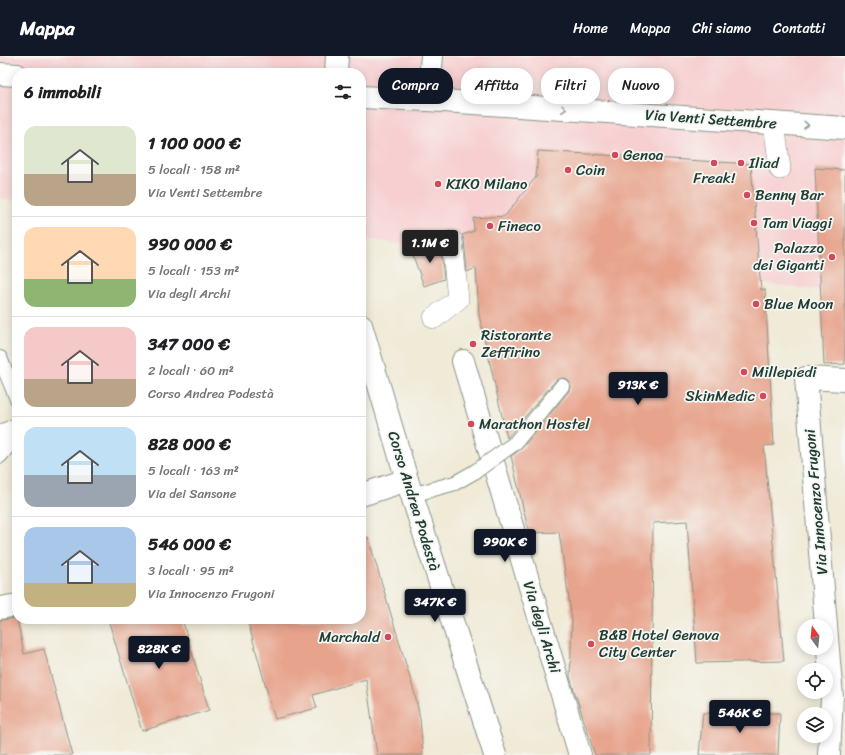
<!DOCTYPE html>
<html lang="it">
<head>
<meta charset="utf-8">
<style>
  body { margin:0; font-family:Sriracha,sans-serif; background:#f6f6f6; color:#202124; height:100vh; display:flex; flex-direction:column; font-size:15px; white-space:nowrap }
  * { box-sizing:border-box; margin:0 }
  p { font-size:13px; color:#757577 }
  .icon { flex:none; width:22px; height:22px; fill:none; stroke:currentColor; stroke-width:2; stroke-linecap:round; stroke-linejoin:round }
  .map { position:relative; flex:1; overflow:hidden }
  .panel { position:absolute; left:12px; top:12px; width:354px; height:556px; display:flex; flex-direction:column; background:#fff; border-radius:16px; box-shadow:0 2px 10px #0003 }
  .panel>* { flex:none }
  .banner { position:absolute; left:378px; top:12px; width:380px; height:36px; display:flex; gap:8px }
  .needle { width:26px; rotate:345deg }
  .buttons { position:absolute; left:797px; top:563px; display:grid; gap:8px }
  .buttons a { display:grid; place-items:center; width:36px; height:36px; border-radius:50%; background:#fff; box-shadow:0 2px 10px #0003; font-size:20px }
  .price { position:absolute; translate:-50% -34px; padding:0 9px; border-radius:4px; background:#111827; color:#fff; font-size:13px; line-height:26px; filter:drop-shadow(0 1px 2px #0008) }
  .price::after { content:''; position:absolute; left:50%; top:24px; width:12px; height:9px; margin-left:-6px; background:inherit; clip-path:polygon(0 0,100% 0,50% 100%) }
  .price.active { background:#222; color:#fff }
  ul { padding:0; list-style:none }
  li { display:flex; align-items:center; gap:12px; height:100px; padding:0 12px }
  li+li { border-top:1px solid #e0e0e0 }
  li span { display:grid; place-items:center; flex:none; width:112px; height:80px; border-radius:12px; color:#555 }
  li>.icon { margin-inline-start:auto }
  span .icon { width:48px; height:48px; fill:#fffc; stroke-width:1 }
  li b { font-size:17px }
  h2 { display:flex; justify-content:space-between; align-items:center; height:48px; padding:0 12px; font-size:17px }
  .tag { padding:0 14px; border-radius:16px; background:#fff; box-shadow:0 2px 10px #0003; font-size:14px; line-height:36px }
  .tag.active { background:#111827; color:#fff }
  header { display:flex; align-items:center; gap:24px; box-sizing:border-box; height:56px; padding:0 20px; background:#111827; color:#fff }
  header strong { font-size:19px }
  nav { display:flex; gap:22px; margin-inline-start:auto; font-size:14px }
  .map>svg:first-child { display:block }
  .built { fill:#f7cfd0 }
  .building { fill:#e7a38b }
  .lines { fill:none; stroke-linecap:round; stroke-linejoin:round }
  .service-casing { stroke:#889486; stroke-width:16 }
  .pedestrian-casing { stroke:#889486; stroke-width:22 }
  .minor-casing { stroke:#889486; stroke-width:24 }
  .tertiary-casing { stroke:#889486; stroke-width:24 }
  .service { stroke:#fff; stroke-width:14 }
  .pedestrian { stroke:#fff; stroke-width:21 }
  .minor { stroke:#fff; stroke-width:22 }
  .tertiary { stroke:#fff; stroke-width:22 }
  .service-bridge-casing { stroke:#889486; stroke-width:16; stroke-linecap:butt }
  .service-bridge { stroke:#fff; stroke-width:14 }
  .oneway { stroke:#8f9e9a }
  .poi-dot { fill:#d1495b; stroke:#f6f6f2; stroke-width:1.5 }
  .labels { text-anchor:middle; stroke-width:3.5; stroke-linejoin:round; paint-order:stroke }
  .street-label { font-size:15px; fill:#1f3d34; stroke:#f6f6f2 }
  .poi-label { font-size:15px; fill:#1f3d34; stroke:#f6f6f2; text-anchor:start }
</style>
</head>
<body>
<header>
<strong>Mappa</strong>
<nav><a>Home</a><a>Mappa</a><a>Chi siamo</a><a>Contatti</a></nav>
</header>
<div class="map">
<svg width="845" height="699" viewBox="0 0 845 699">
  <rect width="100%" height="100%" fill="#f6f6f2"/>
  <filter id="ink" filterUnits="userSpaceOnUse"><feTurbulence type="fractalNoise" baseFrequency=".025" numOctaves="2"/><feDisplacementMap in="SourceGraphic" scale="8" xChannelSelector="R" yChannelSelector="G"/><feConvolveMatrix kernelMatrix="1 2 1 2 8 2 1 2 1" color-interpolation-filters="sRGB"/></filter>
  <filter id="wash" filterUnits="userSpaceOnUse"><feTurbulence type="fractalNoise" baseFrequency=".012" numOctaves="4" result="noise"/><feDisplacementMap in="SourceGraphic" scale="16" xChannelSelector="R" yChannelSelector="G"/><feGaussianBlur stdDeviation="0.9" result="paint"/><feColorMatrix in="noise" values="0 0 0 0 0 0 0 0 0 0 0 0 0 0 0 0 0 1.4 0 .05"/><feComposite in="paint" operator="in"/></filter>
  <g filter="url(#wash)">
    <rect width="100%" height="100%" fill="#f0ead7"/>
    <path class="built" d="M 0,0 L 845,0 L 845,237 L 361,183 L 361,17 L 17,17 L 17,145 L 0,143 Z"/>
    <g id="blocks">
      <g class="building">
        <path d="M 538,95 L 751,108 L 761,234 L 765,233 L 774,389 L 764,390 L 784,605 L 697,607 L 687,465 L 653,467 L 651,699 L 595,699 L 570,621 L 572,564 L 559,476 L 529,477 L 511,400 L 522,392 L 569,335 L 570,331 L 570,327 L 567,323 L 563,322 L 556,324 L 507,382 L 479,259 L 476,212 L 467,216 L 464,184 L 462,179 L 474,175 L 473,162 L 505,160 L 536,121 Z"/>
        <path d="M 815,112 L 845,114 L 845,308 L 824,309 Z"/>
        <path d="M 440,187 L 444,223 L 424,230 L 412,197 Z"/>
        <path d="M 368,481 L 415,639 L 420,662 L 423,699 L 377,699 L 366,623 L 313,639 L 317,652 L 275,663 L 247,563 L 361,563 L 361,482 Z"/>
        <path d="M 17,562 L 24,598 L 44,593 L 72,699 L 0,699 L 0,564 Z"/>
        <path d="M 108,563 L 182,563 L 209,654 L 142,675 Z"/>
        <path d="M 703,657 L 780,657 L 778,699 L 699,699 Z"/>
      </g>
    </g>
  </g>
  <g filter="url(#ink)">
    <use href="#blocks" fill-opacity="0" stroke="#889486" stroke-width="1"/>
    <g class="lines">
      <defs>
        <g id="service">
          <path d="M 0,302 L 17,343"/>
          <path d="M 515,387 L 562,330"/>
          <path d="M 0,400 L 17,380"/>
          <path d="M 412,439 L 455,427 L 476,415"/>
        </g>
        <g id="pedestrian">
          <path d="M 774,67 L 780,113"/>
          <path d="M 434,262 L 458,243 L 452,185"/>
        </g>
        <g id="minor">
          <path d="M 428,44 L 432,0"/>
          <path d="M 463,305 L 580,699"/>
          <path d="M 0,381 L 17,373"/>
          <path d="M 361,439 L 407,424"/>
          <path d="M 0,552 L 17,549"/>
          <path d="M 826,570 L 806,322 L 845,324"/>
          <path d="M 826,570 L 832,641 L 829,699"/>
        </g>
        <g id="tertiary">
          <path d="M 336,17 L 337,0"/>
          <path d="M 0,18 L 17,19"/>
          <path d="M 361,41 L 428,44 L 845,72"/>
          <path d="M 361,269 L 407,424 L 495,699"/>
        </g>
      </defs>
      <use href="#service" class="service-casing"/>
      <use href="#pedestrian" class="pedestrian-casing"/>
      <use href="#minor" class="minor-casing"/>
      <use href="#tertiary" class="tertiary-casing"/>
      <use href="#service" class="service"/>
      <use href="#pedestrian" class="pedestrian"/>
      <use href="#minor" class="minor"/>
      <use href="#tertiary" class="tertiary"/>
      <defs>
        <path id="service-bridge" d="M 476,415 L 515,387"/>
      </defs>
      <use href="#service-bridge" class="service-bridge-casing"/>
      <use href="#service-bridge" class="service-bridge"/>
    </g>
    <defs><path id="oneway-chevron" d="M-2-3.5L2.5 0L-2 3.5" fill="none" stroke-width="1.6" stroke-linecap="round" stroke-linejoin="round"/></defs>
    <g class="oneway">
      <use href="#oneway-chevron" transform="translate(564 53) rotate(4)"/>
      <use href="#oneway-chevron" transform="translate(806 69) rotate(4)"/>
    </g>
  </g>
  <g class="poi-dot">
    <circle cx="615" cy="99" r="4"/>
    <circle cx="714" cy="107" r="4"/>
    <circle cx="741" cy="107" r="4"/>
    <circle cx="568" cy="114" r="4"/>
    <circle cx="438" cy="128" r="4"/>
    <circle cx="747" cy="139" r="4"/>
    <circle cx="754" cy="167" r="4"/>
    <circle cx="490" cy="170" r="4"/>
    <circle cx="832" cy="201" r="4"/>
    <circle cx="756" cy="248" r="4"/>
    <circle cx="473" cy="288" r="4"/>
    <circle cx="744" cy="316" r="4"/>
    <circle cx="763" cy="340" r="4"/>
    <circle cx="471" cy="368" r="4"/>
    <circle cx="388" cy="581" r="4"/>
    <circle cx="591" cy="588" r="4"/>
  </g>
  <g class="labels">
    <g class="street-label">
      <text transform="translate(711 63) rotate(4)" y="5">Via Venti Settembre</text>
      <text transform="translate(414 445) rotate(73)" y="5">Corso Andrea Podestà</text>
      <text transform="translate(816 446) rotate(-95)" y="5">Via Innocenzo Frugoni</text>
      <text transform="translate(542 571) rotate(73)" y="5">Via degli Archi</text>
    </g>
    <g class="poi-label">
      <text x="623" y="104">Genoa</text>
      <text x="749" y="112">Iliad</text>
      <text x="576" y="119">Coin</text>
      <text x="714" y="127" text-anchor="middle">Freak!</text>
      <text x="446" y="133">KIKO Milano</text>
      <text x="755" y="144">Benny Bar</text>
      <text x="762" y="172">Tam Viaggi</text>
      <text x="498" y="175">Fineco</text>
      <text x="824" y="197" text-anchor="end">Palazzo<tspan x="824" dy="17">dei Giganti</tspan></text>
      <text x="764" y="253">Blue Moon</text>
      <text x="481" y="284">Ristorante<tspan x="481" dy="17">Zeffirino</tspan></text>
      <text x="752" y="321">Millepiedi</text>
      <text x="755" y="345" text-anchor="end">SkinMedic</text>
      <text x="479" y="373">Marathon Hostel</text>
      <text x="599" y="584">B&amp;B Hotel Genova<tspan x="599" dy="17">City Center</tspan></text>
      <text x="380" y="586" text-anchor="end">Marchald</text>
    </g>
  </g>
</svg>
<div class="buttons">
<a><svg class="needle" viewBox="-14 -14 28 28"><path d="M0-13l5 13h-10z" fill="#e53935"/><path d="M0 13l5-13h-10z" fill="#757577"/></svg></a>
<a><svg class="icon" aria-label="locate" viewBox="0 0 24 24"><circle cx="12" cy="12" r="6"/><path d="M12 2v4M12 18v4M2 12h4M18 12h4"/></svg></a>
<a><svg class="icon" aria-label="layers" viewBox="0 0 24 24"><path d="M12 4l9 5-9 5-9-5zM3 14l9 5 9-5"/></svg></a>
</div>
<b class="price active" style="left:430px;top:208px">1.1M €</b>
<b class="price" style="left:638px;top:350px">913K €</b>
<b class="price" style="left:505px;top:507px">990K €</b>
<b class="price" style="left:435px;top:567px">347K €</b>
<b class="price" style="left:159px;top:614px">828K €</b>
<b class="price" style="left:740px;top:678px">546K €</b>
<div class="banner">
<a class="tag active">Compra</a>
<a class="tag">Affitta</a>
<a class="tag">Filtri</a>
<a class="tag">Nuovo</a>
</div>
<section class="panel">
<h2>6 immobili<svg class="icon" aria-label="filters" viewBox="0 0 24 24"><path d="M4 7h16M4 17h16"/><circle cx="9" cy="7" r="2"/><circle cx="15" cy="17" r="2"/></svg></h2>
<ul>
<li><span style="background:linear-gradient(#dfe7d0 60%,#b9a48a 0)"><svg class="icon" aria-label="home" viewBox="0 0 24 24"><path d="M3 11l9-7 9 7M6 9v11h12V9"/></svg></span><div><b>1 100 000 €</b><p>5 locali · 158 m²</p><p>Via Venti Settembre</p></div></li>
<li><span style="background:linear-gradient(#ffd9b3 65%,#8fb573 0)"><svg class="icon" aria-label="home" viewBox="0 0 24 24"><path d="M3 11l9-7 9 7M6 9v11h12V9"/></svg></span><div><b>990 000 €</b><p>5 locali · 153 m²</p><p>Via degli Archi</p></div></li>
<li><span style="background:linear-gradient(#f6c9c9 65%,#b9a48a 0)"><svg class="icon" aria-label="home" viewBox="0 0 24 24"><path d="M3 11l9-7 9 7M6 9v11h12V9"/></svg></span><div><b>347 000 €</b><p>2 locali · 60 m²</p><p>Corso Andrea Podestà</p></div></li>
<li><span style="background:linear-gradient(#bfe0f5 60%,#9aa5b1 0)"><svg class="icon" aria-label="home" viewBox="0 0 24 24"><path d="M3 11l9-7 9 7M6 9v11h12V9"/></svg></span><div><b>828 000 €</b><p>5 locali · 163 m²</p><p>Via dei Sansone</p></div></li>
<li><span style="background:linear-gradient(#a9c7e8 70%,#c2b280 0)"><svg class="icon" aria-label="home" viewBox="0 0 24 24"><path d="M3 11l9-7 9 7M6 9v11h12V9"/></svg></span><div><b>546 000 €</b><p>3 locali · 95 m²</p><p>Via Innocenzo Frugoni</p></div></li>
</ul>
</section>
</div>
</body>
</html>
